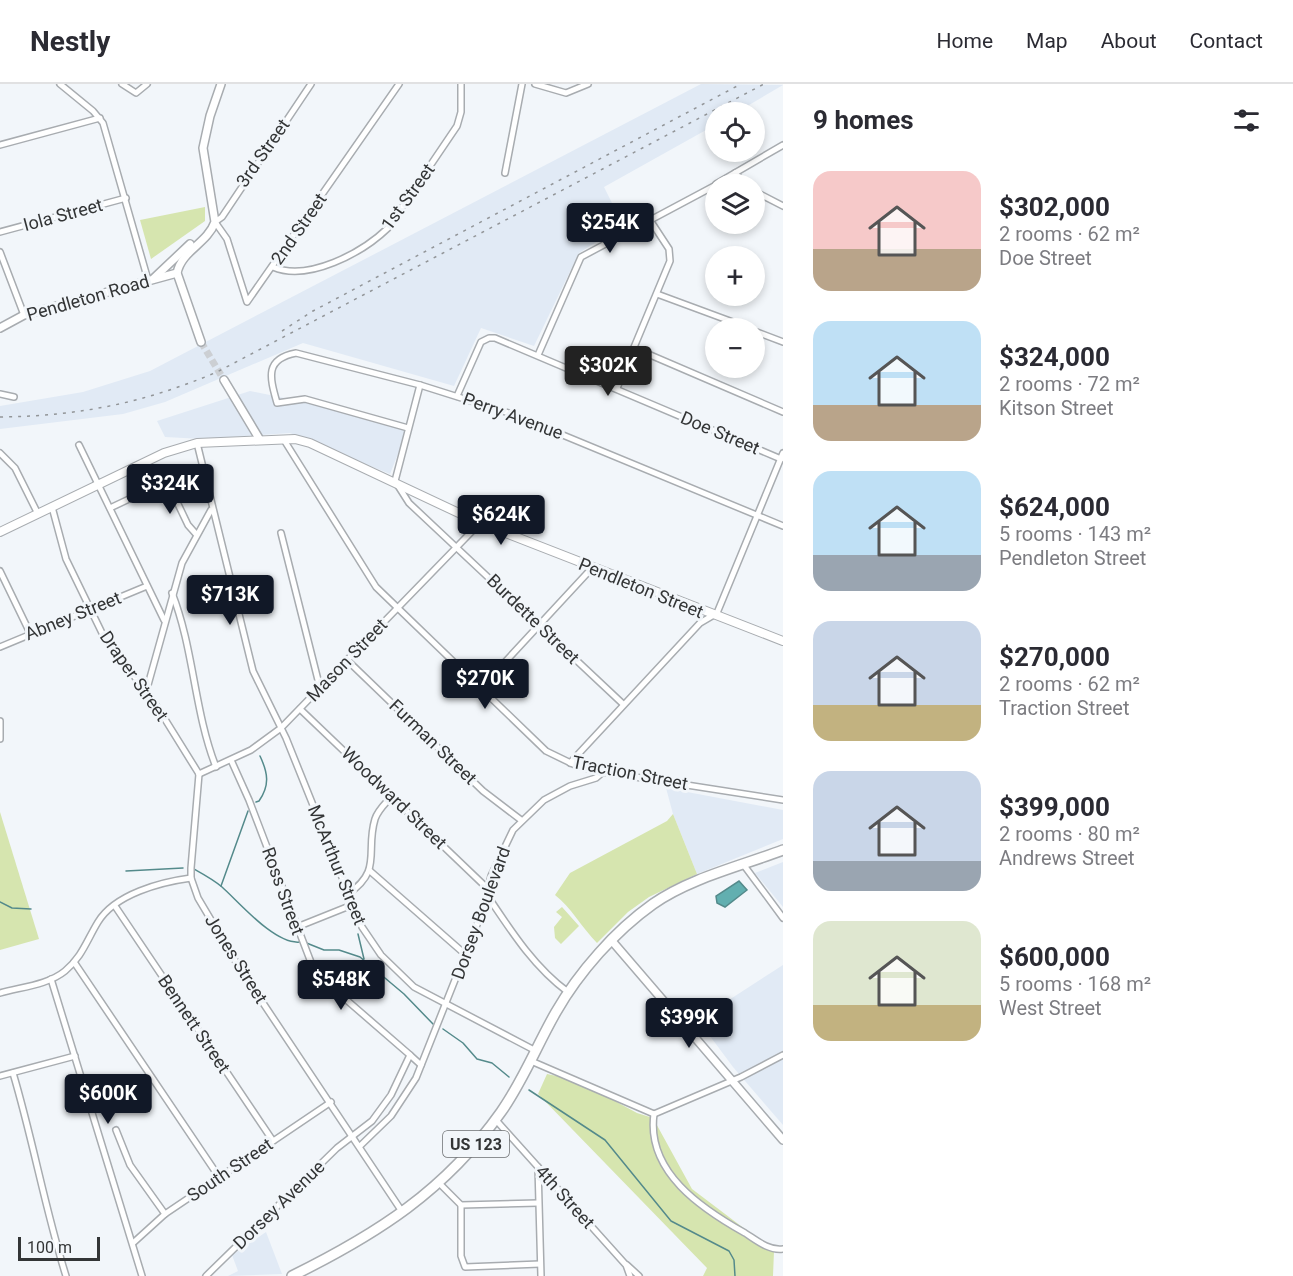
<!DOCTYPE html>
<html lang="en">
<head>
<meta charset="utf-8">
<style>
  body { margin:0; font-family:Roboto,sans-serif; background:#f2f2f3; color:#2b2b33; height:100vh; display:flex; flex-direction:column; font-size:22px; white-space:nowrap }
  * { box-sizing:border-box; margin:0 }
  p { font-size:20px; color:#7c7c81 }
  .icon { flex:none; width:33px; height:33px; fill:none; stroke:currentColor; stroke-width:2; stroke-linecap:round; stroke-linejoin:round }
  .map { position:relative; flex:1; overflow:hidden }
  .drawer { display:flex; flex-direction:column; background:#fff; width:510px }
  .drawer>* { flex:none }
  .controls { position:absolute; left:705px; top:18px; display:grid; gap:12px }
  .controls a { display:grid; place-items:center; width:60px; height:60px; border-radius:50%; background:#fff; box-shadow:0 3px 9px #0003; font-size:30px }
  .scale { position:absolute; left:18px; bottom:15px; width:82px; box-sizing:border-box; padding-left:6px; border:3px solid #333536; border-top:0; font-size:16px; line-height:21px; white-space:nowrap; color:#333536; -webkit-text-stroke:4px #f2f6fa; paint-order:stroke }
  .price { position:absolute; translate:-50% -51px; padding:0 14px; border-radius:6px; background:#111827; color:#fff; font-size:20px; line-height:39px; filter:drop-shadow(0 2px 3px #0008) }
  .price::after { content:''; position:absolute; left:50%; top:36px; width:18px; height:14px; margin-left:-9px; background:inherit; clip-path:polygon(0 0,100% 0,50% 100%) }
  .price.on { background:#222; color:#fff }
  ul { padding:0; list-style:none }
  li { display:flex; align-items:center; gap:18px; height:150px; padding:0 30px }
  li span { display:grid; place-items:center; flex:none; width:168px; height:120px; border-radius:18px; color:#555 }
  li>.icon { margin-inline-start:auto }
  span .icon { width:72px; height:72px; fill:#fffc; stroke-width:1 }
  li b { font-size:26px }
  h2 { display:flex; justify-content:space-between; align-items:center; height:72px; padding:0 30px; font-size:26px }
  header { display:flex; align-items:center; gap:36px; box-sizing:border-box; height:84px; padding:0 30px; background:#fff; border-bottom:2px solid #e1e1e2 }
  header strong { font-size:28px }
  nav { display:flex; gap:33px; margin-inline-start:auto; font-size:21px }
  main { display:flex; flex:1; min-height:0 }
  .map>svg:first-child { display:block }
  .built { fill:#e1eaf5 }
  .green { fill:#d6e5af }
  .water { fill:#62afb0; stroke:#548a8b; stroke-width:1.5 }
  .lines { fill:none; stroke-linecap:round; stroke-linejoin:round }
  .stream { stroke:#548a8b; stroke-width:1.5 }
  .tertiary-tunnel { stroke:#cccfd3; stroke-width:7; stroke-dasharray:7 3.5; stroke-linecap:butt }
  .minor-casing { stroke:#a8acb0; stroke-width:8 }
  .tertiary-casing { stroke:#a8acb0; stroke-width:10 }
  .secondary-casing { stroke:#a8acb0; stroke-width:10 }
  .trunk-casing { stroke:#a8acb0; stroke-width:12 }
  .minor { stroke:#fff; stroke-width:5 }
  .tertiary { stroke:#fff; stroke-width:7 }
  .secondary { stroke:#fff; stroke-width:8 }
  .trunk { stroke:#fff; stroke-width:9 }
  .rail { stroke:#929598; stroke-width:1.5; stroke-dasharray:3 6; stroke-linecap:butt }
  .labels { text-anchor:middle; stroke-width:6; stroke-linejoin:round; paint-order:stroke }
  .shield { fill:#f2f6fa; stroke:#6c6f71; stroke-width:1.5 }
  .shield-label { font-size:16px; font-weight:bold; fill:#333536 }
  .street-label { font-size:18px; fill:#333536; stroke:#f2f6fa }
</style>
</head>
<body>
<header>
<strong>Nestly</strong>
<nav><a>Home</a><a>Map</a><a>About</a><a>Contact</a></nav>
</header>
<main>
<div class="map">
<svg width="783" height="1192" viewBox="0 0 783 1192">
  <rect width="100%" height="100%" fill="#f2f6fa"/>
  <g class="built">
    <path d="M 701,0 L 783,1 L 737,28 L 716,28 L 715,41 L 604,103 L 623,141 L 579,169 L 534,262 L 481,244 L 454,302 L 303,259 L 165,318 L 123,330 L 0,345 L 0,322 L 83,308 L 150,287 Z"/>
    <path d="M 250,307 L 324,322 L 407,347 L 390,390 L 290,349 L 202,355 L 165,353 L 157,337 Z"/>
    <path d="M 666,704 L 783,726 L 783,755 L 697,790 L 673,730 Z"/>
    <path d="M 783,778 L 783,823 L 755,789 Z"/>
    <path d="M 783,881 L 783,1041 L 733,983 L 698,936 Z"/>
    <path d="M 266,1148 L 282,1190 L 228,1192 L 238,1187 L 232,1171 Z"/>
  </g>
  <g class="green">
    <path d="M 205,123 L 205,137 L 151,175 L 140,136 Z"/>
    <path d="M 0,728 L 39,855 L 0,866 Z"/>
    <path d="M 673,730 L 697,790 L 649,813 L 628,828 L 597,859 C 582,844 571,823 555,811 L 570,789 L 667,737 Z"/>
    <path d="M 562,823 L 579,842 L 561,860 L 555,854 L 554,843 L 562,833 L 556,828 Z"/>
    <path d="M 547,990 L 576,996 L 637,1029 L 653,1034 L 692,1105 L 774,1167 L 773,1192 L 703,1192 L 707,1184 L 538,1010 Z"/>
  </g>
  <path class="water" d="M 739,797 L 747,806 L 725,823 L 717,819 L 716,812 Z"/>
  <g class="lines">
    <g class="stream">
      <path d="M 256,718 L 259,717 C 270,701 268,689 260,672"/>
      <path d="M 194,785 C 203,790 214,796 222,803 C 239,818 275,861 300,858"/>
      <path d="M 126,787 L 183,784"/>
      <path d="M 221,802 L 248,727"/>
      <path d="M 0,818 L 12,824 L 31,825"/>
      <path d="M 358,850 L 364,875"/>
      <path d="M 304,858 L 324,866 L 339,866 L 360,873 L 404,910 L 433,940"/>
      <path d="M 443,945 L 463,959 L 477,975 L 492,979 L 509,993"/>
      <path d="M 529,1006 L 605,1056 L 671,1137 L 729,1167 L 734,1176 L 735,1192"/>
    </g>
    <path class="tertiary-tunnel" d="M 201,258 L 224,296"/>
    <defs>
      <g id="minor">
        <path d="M 60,0 L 93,27 L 103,39 L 148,196"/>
        <path d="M 122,0 L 136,9 L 147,0"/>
        <path d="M 311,0 L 222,133 L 215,138 L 227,155 L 247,218 L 399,0"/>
        <path d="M 535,0 L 566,9 L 588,0"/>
        <path d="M 0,61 L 100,34"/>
        <path d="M 505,89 L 522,0"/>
        <path d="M 735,89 L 745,100"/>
        <path d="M 716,100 L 783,61"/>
        <path d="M 754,107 L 783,122"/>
        <path d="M 0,148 L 126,114"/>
        <path d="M 0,168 L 24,231"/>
        <path d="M 273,183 C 308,198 362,169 388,144 L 457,42 L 461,28 L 461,0"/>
        <path d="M 657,210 L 749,244"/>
        <path d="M 754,247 L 783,258"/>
        <path d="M 634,264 L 783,328"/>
        <path d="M 538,271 L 581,173 L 716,101"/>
        <path d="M 420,301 L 395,397 L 409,419 L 623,620"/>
        <path d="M 617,304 L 670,177 L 669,165 L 650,136"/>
        <path d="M 0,310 L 14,313"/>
        <path d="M 457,312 L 481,258 L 489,254 L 495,254 L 781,375"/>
        <path d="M 408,344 L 305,315 L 277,319 C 270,294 264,275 296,269 L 420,301 L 512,330 L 783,442"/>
        <path d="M 284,356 L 376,503 L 546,667 L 577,682 L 603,688 L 783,716"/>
        <path d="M 197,359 L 253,587 L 286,654 L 362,843 L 381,871 L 414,903 L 536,967"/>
        <path d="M 79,361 L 164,536"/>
        <path d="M 0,369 L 15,384 L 38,430"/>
        <path d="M 167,397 L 188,441 L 196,450"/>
        <path d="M 52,423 L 66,475 L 102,549 L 158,624 L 199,690"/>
        <path d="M 110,424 L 167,397 L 203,387"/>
        <path d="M 281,449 L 320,604"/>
        <path d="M 0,487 L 30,549"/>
        <path d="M 172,509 C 194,565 194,627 216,683"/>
        <path d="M 0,563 L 147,502"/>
        <path d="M 347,576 L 483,707 L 521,736"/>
        <path d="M 480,605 L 592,484"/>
        <path d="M 146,608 L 182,479 L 211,426"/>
        <path d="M 300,625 L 487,804"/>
        <path d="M 0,637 L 0,655"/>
        <path d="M 231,676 L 249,716 L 312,881 L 320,893 L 410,971"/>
        <path d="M 570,679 L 700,539 L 717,529 L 783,369"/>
        <path d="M 199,690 L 191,784 L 191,794 L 198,814 L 239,883 L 403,1129"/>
        <path d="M 199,690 L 251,666 L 281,644 L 480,439"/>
        <path d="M 743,780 L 783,834"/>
        <path d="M 370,787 L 466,871"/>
        <path d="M 348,810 C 383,786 365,768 375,735 C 378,726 385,720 391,713"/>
        <path d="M 487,811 C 511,847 534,883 568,908"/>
        <path d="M 115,822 L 273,1057"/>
        <path d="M 297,843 L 352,821"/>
        <path d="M 74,878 L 219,1093"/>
        <path d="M 51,895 L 142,1192"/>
        <path d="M 0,909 C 21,903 48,901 65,887 C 82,873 87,856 98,838 C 115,810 161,798 191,794"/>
        <path d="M 531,977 L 654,1030"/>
        <path d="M 13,989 C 33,1056 45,1125 66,1192"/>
        <path d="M 0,992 L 75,972"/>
        <path d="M 654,1030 C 646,1088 702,1125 745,1149 C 756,1156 769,1167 783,1165"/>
        <path d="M 654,1030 L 741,993 L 783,971"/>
        <path d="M 495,1035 L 626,1181 L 630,1192"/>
        <path d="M 116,1046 L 130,1081 L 165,1130"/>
        <path d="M 360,1062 L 391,1032 L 416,994 L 484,823 L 491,792 L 513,746 L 544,716 L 570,702 L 596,694 L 603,688"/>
        <path d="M 538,1083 L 541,1192"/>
        <path d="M 439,1099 L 461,1121 L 538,1119"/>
        <path d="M 461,1121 L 461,1172 L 465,1183 L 540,1180"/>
        <path d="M 133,1159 L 165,1130 L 331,1018"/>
        <path d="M 627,1181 L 639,1192"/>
        <path d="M 206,1192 L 337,1064 L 372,1037 L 391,1011 L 410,971 L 421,981"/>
      </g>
      <g id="tertiary">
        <path d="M 153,195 L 190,160"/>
        <path d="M 0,244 L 24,231 L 177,189"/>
        <path d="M 201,258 L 177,189 C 182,166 207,160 215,138 L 203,64 L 210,32 L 221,0"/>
        <path d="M 224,296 L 260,356"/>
        <path d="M 612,857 L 783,1056"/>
      </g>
      <path id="secondary" d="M 0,448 L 164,369 L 197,359 L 295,355 L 310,359 L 480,439 L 783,557"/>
      <path id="trunk" d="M 292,1192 C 377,1150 445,1107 501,1028 C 523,997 537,961 556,928 C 579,888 615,847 653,820 C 690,794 741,782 783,766"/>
    </defs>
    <use href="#minor" class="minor-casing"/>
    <use href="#tertiary" class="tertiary-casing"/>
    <use href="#secondary" class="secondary-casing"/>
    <use href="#trunk" class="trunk-casing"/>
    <use href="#minor" class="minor"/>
    <use href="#tertiary" class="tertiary"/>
    <use href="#secondary" class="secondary"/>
    <use href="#trunk" class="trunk"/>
    <g class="rail">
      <path d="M 282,247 L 313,227 L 741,0"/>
      <path d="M 0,333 C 79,332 144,319 217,288 L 764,0"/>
    </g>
  </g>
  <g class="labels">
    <rect class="shield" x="443" y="1047" width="66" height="26" rx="4.5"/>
    <g class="shield-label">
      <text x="476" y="1066">US 123</text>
    </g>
    <g class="street-label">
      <text transform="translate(263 69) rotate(-55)" y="6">3rd Street</text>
      <text transform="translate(408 113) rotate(-54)" y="6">1st Street</text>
      <text transform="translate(63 131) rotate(-15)" y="6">Iola Street</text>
      <text transform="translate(299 145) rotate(-55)" y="6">2nd Street</text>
      <text transform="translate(88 214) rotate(-16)" y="6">Pendleton Road</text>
      <text transform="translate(513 332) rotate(20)" y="6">Perry Avenue</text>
      <text transform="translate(720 349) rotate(23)" y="6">Doe Street</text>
      <text transform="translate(641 504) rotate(22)" y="6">Pendleton Street</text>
      <text transform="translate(73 532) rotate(-22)" y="6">Abney Street</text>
      <text transform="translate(533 535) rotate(44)" y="6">Burdette Street</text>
      <text transform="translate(347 576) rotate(-46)" y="6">Mason Street</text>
      <text transform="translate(134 592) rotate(55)" y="6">Draper Street</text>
      <text transform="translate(433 658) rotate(44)" y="6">Furman Street</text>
      <text transform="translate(630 689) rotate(11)" y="6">Traction Street</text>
      <text transform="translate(394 714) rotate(44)" y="6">Woodward Street</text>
      <text transform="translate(337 781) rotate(68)" y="6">McArthur Street</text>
      <text transform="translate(283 807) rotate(70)" y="6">Ross Street</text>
      <text transform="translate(481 829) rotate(-70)" y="6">Dorsey Boulevard</text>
      <text transform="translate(236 875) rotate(58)" y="6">Jones Street</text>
      <text transform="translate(194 940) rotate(56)" y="6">Bennett Street</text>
      <text transform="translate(230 1086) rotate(-34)" y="6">South Street</text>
      <text transform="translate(565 1113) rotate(48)" y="6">4th Street</text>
      <text transform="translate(279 1121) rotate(-44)" y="6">Dorsey Avenue</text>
    </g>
  </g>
</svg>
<div class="controls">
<a><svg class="icon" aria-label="locate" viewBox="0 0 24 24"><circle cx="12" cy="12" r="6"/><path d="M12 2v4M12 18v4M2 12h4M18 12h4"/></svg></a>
<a><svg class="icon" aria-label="layers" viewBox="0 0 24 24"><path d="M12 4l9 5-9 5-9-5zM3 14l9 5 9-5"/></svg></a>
<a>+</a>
<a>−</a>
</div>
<div class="scale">100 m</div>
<b class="price" style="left:610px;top:170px">$254K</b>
<b class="price on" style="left:608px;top:313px">$302K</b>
<b class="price" style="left:170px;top:431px">$324K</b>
<b class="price" style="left:501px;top:462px">$624K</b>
<b class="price" style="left:230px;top:542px">$713K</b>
<b class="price" style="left:485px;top:626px">$270K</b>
<b class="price" style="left:341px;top:927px">$548K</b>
<b class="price" style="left:689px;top:965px">$399K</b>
<b class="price" style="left:108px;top:1041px">$600K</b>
</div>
<section class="drawer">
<h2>9 homes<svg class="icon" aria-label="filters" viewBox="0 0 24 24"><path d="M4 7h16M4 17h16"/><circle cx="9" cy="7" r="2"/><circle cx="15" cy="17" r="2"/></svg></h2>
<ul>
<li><span style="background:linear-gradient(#f6c9c9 65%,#b9a48a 0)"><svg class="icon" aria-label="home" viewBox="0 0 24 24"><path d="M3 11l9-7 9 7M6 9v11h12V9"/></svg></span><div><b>$302,000</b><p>2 rooms · 62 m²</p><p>Doe Street</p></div></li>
<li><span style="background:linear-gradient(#bfe0f5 70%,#b9a48a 0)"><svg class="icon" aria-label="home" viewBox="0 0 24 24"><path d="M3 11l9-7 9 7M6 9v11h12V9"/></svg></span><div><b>$324,000</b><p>2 rooms · 72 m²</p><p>Kitson Street</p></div></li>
<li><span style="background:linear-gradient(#bfe0f5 70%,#9aa5b1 0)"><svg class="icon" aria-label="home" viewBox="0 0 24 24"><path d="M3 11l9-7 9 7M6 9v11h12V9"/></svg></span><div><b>$624,000</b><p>5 rooms · 143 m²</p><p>Pendleton Street</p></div></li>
<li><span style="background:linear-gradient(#c9d6e8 70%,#c2b280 0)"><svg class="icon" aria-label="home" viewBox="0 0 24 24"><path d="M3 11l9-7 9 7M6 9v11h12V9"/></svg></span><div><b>$270,000</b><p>2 rooms · 62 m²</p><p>Traction Street</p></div></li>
<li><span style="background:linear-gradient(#c9d6e8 75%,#9aa5b1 0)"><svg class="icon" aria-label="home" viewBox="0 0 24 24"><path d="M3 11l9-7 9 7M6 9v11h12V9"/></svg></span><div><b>$399,000</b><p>2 rooms · 80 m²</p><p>Andrews Street</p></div></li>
<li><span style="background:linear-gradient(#dfe7d0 70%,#c2b280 0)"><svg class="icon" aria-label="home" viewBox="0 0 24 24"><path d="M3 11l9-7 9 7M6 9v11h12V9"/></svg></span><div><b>$600,000</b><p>5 rooms · 168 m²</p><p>West Street</p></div></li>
</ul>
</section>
</main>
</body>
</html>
